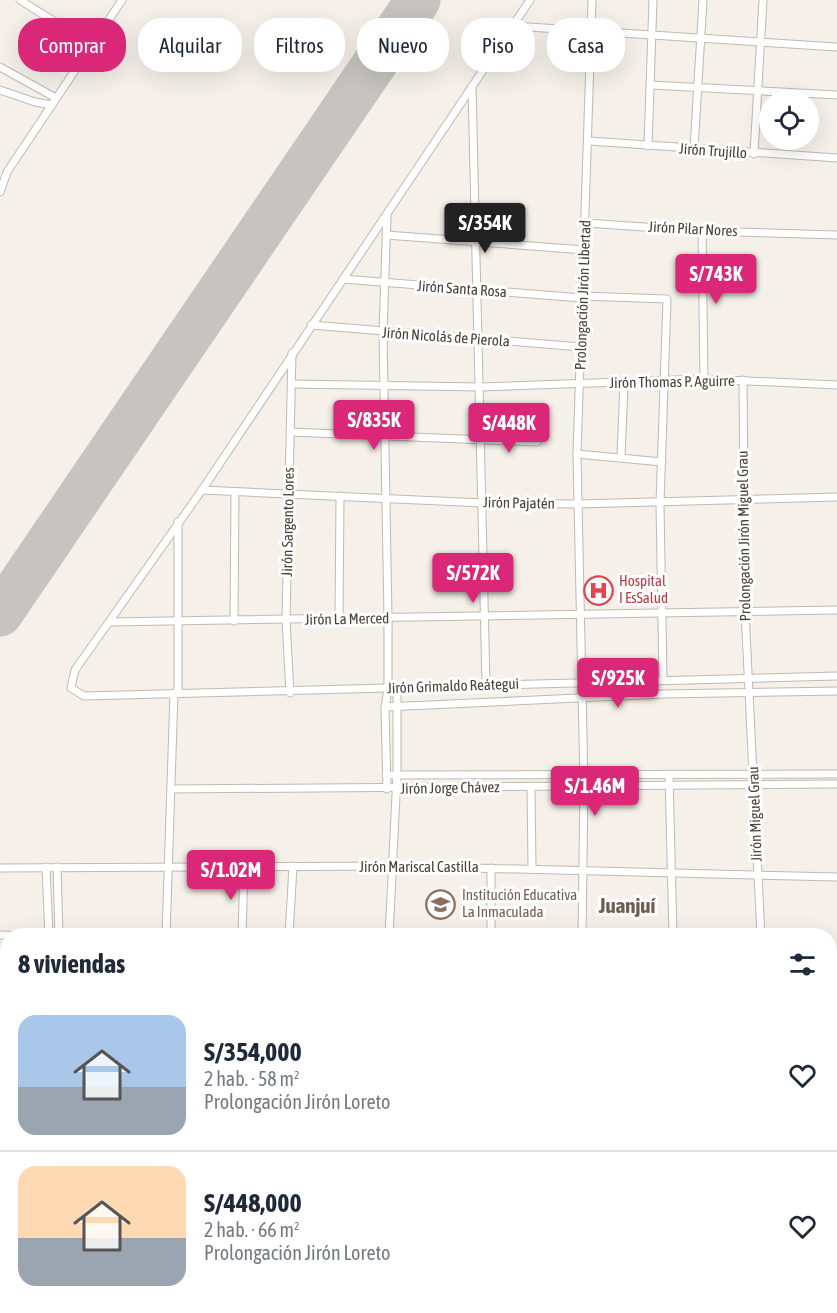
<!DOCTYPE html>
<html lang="es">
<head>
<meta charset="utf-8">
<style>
  body { margin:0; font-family:"Asap Condensed",sans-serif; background:#f6f6f7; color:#1f2937; height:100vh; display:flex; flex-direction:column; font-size:22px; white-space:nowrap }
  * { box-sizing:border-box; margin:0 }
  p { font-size:20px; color:#747a83 }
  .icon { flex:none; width:33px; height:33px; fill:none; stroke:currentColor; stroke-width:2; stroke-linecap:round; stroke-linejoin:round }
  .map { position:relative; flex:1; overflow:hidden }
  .drawer { position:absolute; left:0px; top:928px; width:837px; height:386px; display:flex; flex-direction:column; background:#fff; border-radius:24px 24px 0 0; box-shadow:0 6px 24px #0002 }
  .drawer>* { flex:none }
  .top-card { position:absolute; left:18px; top:18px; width:801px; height:54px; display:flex; gap:12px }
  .controls { position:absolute; left:759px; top:90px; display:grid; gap:12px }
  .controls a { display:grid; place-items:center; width:60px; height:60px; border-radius:50%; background:#fff; box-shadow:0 6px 24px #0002; font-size:30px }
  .price { position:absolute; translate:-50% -51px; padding:0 14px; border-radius:6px; background:#db2777; color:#fff; font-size:20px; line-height:39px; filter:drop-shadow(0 2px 3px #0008) }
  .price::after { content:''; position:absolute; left:50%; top:36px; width:18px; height:14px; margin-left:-9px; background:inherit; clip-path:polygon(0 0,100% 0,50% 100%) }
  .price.on { background:#222; color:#fff }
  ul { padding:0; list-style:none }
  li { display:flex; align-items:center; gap:18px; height:150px; padding:0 18px }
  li+li { border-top:2px solid #e0e1e3 }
  li span { display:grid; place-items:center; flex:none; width:168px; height:120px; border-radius:18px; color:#555 }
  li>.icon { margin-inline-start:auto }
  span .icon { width:72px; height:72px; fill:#fffc; stroke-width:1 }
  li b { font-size:26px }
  h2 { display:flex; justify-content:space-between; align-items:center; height:72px; padding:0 18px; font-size:26px }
  .chip { padding:0 21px; border-radius:24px; background:#fff; box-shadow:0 6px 24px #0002; font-size:21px; line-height:54px }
  .chip.on { background:#db2777; color:#fff }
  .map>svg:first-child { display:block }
  .green { fill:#cfe8b3 }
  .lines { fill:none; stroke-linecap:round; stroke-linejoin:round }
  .stream { stroke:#a7d1f0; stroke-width:2 }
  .runway { stroke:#c6c4c1; stroke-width:45 }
  .minor-casing { stroke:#c0baac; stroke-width:9 }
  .minor { stroke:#fff; stroke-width:7 }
  .labels { text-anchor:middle; stroke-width:6; stroke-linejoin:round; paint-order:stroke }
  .street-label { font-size:15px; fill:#494238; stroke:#fff }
  .health-label { font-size:15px; fill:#be3a42; stroke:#fff; text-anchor:start }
  .education-label { font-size:15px; fill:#785e54; stroke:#fff; text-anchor:start }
  .district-label { font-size:21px; font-weight:bold; fill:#6b604f; stroke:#fff }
</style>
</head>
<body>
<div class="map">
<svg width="837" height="1313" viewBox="0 0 837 1313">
  <rect width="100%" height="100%" fill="#f5f1ea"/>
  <rect class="green" x="830" y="969" width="7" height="72"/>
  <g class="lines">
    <g class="stream">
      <path d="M 0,1287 L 8,1290"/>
      <path d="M 22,1306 L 24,1313"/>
    </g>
    <path class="runway" d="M 0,614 L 418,0"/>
    <defs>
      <g id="minor">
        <path d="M 20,0 L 92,45"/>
        <path d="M 530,0 L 202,490 L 75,670 L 71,688 L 84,696 L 837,676"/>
        <path d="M 513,26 L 837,47"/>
        <path d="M 0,67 L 56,98"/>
        <path d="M 651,85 L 837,95"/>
        <path d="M 472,86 L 486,685"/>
        <path d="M 0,90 L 35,102 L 52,105"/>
        <path d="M 589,141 L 837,158"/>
        <path d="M 648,146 L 653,0"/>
        <path d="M 694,149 L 703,0"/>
        <path d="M 754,154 L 763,0"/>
        <path d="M 0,192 L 7,172 L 122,0"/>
        <path d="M 586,223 L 702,231 L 837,235"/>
        <path d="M 702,231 L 704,379"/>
        <path d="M 386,235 L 585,250"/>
        <path d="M 343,279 L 582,298"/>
        <path d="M 582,296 L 667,299 L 660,503 L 663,680"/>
        <path d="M 311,325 L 581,347"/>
        <path d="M 743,380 L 745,611 L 761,936"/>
        <path d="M 292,384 L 481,387 L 704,379 L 837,385"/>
        <path d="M 290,432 L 537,442"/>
        <path d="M 577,454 L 662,462"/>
        <path d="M 621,456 L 624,384"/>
        <path d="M 202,490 L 483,503 L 577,504 L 837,497"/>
        <path d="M 178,522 L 178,693"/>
        <path d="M 339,620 L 340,496"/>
        <path d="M 234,621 L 235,493"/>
        <path d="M 110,622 L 837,610"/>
        <path d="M 290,693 L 286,620 L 292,353"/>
        <path d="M 385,707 L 663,694 L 837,691"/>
        <path d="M 669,774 L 673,936"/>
        <path d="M 386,775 L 837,774"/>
        <path d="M 531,787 L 532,868"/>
        <path d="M 172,789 L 837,784"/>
        <path d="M 387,789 L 385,709 L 388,688 L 388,618 L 383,333 L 387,216"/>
        <path d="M 46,867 L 49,936"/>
        <path d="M 57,867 L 59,936"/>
        <path d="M 0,868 L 392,866 L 837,877"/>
        <path d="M 491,868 L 491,936"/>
        <path d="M 0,935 L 28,936"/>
        <path d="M 166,936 L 174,693"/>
        <path d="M 242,936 L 244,867"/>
        <path d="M 289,936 L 293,866"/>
        <path d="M 389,936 L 397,775 L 397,688"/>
        <path d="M 582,936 L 584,784 L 577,454 L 592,0"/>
        <path d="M 830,964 L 837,964"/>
        <path d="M 0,1024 L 8,1025"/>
        <path d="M 0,1032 L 8,1032"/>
        <path d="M 830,1051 L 837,1051"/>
        <path d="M 0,1106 L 8,1106"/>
        <path d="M 830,1134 L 837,1135"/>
        <path d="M 0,1195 L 8,1195"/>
        <path d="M 830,1195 L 837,1195"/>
        <path d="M 496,1306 L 497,1313"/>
        <path d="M 588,1306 L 588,1313"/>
        <path d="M 768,1306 L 768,1313"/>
        <path d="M 146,1313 L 146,1306"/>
        <path d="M 260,1313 L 261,1306"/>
        <path d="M 349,1313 L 351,1306"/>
        <path d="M 669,1313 L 669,1306"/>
        <path d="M 676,1313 L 676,1306"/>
      </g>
    </defs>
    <use href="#minor" class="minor-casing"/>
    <use href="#minor" class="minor"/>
  </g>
  <defs>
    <symbol id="hospital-ring" viewBox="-11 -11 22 22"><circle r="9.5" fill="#fff" stroke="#e0444e" stroke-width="1.5"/><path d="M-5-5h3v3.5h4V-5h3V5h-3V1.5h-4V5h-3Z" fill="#e0444e"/></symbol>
    <symbol id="school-ring" viewBox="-11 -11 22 22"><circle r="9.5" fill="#fff" stroke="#8d6e63" stroke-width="1.5"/><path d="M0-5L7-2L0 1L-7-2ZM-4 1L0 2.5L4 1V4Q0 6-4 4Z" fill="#8d6e63"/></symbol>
  </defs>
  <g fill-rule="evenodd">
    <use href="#hospital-ring" x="582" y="574" width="33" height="33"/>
    <use href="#school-ring" x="424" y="888" width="33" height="33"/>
  </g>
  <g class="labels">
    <g class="street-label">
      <text transform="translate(713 151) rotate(4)" y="5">Jirón Trujillo</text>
      <text transform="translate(693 229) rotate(3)" y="5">Jirón Pilar Nores</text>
      <text transform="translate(462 289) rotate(4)" y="5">Jirón Santa Rosa</text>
      <text transform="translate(583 295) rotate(-88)" y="5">Prolongación Jirón Libertad</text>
      <text transform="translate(446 337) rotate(4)" y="5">Jirón Nicolás de Pierola</text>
      <text transform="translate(672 382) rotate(-1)" y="5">Jirón Thomas P. Aguirre</text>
      <text transform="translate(519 503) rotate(1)" y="5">Jirón Pajatén</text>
      <text transform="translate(288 522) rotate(-89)" y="5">Jirón Sargento Lores</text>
      <text transform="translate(744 536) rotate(-91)" y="5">Prolongación Jirón Miguel Grau</text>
      <text transform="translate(347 619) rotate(-1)" y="5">Jirón La Merced</text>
      <text transform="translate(453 686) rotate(-2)" y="5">Jirón Grimaldo Reátegui</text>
      <text transform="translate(450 788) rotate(-1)" y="5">Jirón Jorge Chávez</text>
      <text transform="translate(755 814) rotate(-92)" y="5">Jirón Miguel Grau</text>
      <text x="419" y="872">Jirón Mariscal Castilla</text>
    </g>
    <g class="health-label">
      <text x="619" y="586">Hospital<tspan x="619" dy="17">I EsSalud</tspan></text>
    </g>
    <g class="education-label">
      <text x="462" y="900">Institución Educativa<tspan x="462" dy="17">La Inmaculada</tspan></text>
    </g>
    <g class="district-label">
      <text x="627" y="913">Juanjuí</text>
    </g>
  </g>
</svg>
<div class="controls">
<a><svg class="icon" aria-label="locate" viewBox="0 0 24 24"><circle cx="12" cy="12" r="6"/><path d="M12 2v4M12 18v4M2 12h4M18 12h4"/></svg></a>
</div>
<b class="price on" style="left:485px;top:254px">S/354K</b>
<b class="price" style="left:716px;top:305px">S/743K</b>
<b class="price" style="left:374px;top:451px">S/835K</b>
<b class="price" style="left:509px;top:454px">S/448K</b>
<b class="price" style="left:473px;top:604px">S/572K</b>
<b class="price" style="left:618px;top:709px">S/925K</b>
<b class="price" style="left:595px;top:817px">S/1.46M</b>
<b class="price" style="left:231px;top:901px">S/1.02M</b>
<div class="top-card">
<a class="chip on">Comprar</a>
<a class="chip">Alquilar</a>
<a class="chip">Filtros</a>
<a class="chip">Nuevo</a>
<a class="chip">Piso</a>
<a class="chip">Casa</a>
</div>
<section class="drawer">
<h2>8 viviendas<svg class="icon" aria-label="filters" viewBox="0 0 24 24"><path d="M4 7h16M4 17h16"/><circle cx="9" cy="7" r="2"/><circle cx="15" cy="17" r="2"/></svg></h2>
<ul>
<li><span style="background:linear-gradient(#a9c7e8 60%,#9aa5b1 0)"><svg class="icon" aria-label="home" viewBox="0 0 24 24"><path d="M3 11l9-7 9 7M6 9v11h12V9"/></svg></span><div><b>S/354,000</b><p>2 hab. · 58 m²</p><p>Prolongación Jirón Loreto</p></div><svg class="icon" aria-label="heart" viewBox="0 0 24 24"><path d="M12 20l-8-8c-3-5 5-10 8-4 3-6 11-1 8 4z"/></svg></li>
<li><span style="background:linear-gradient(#ffd9b3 60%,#9aa5b1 0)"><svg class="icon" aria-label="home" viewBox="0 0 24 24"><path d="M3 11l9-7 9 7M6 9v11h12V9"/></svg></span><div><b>S/448,000</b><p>2 hab. · 66 m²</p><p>Prolongación Jirón Loreto</p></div><svg class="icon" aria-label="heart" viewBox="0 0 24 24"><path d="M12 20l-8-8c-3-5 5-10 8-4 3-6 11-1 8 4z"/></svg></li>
</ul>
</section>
</div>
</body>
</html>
